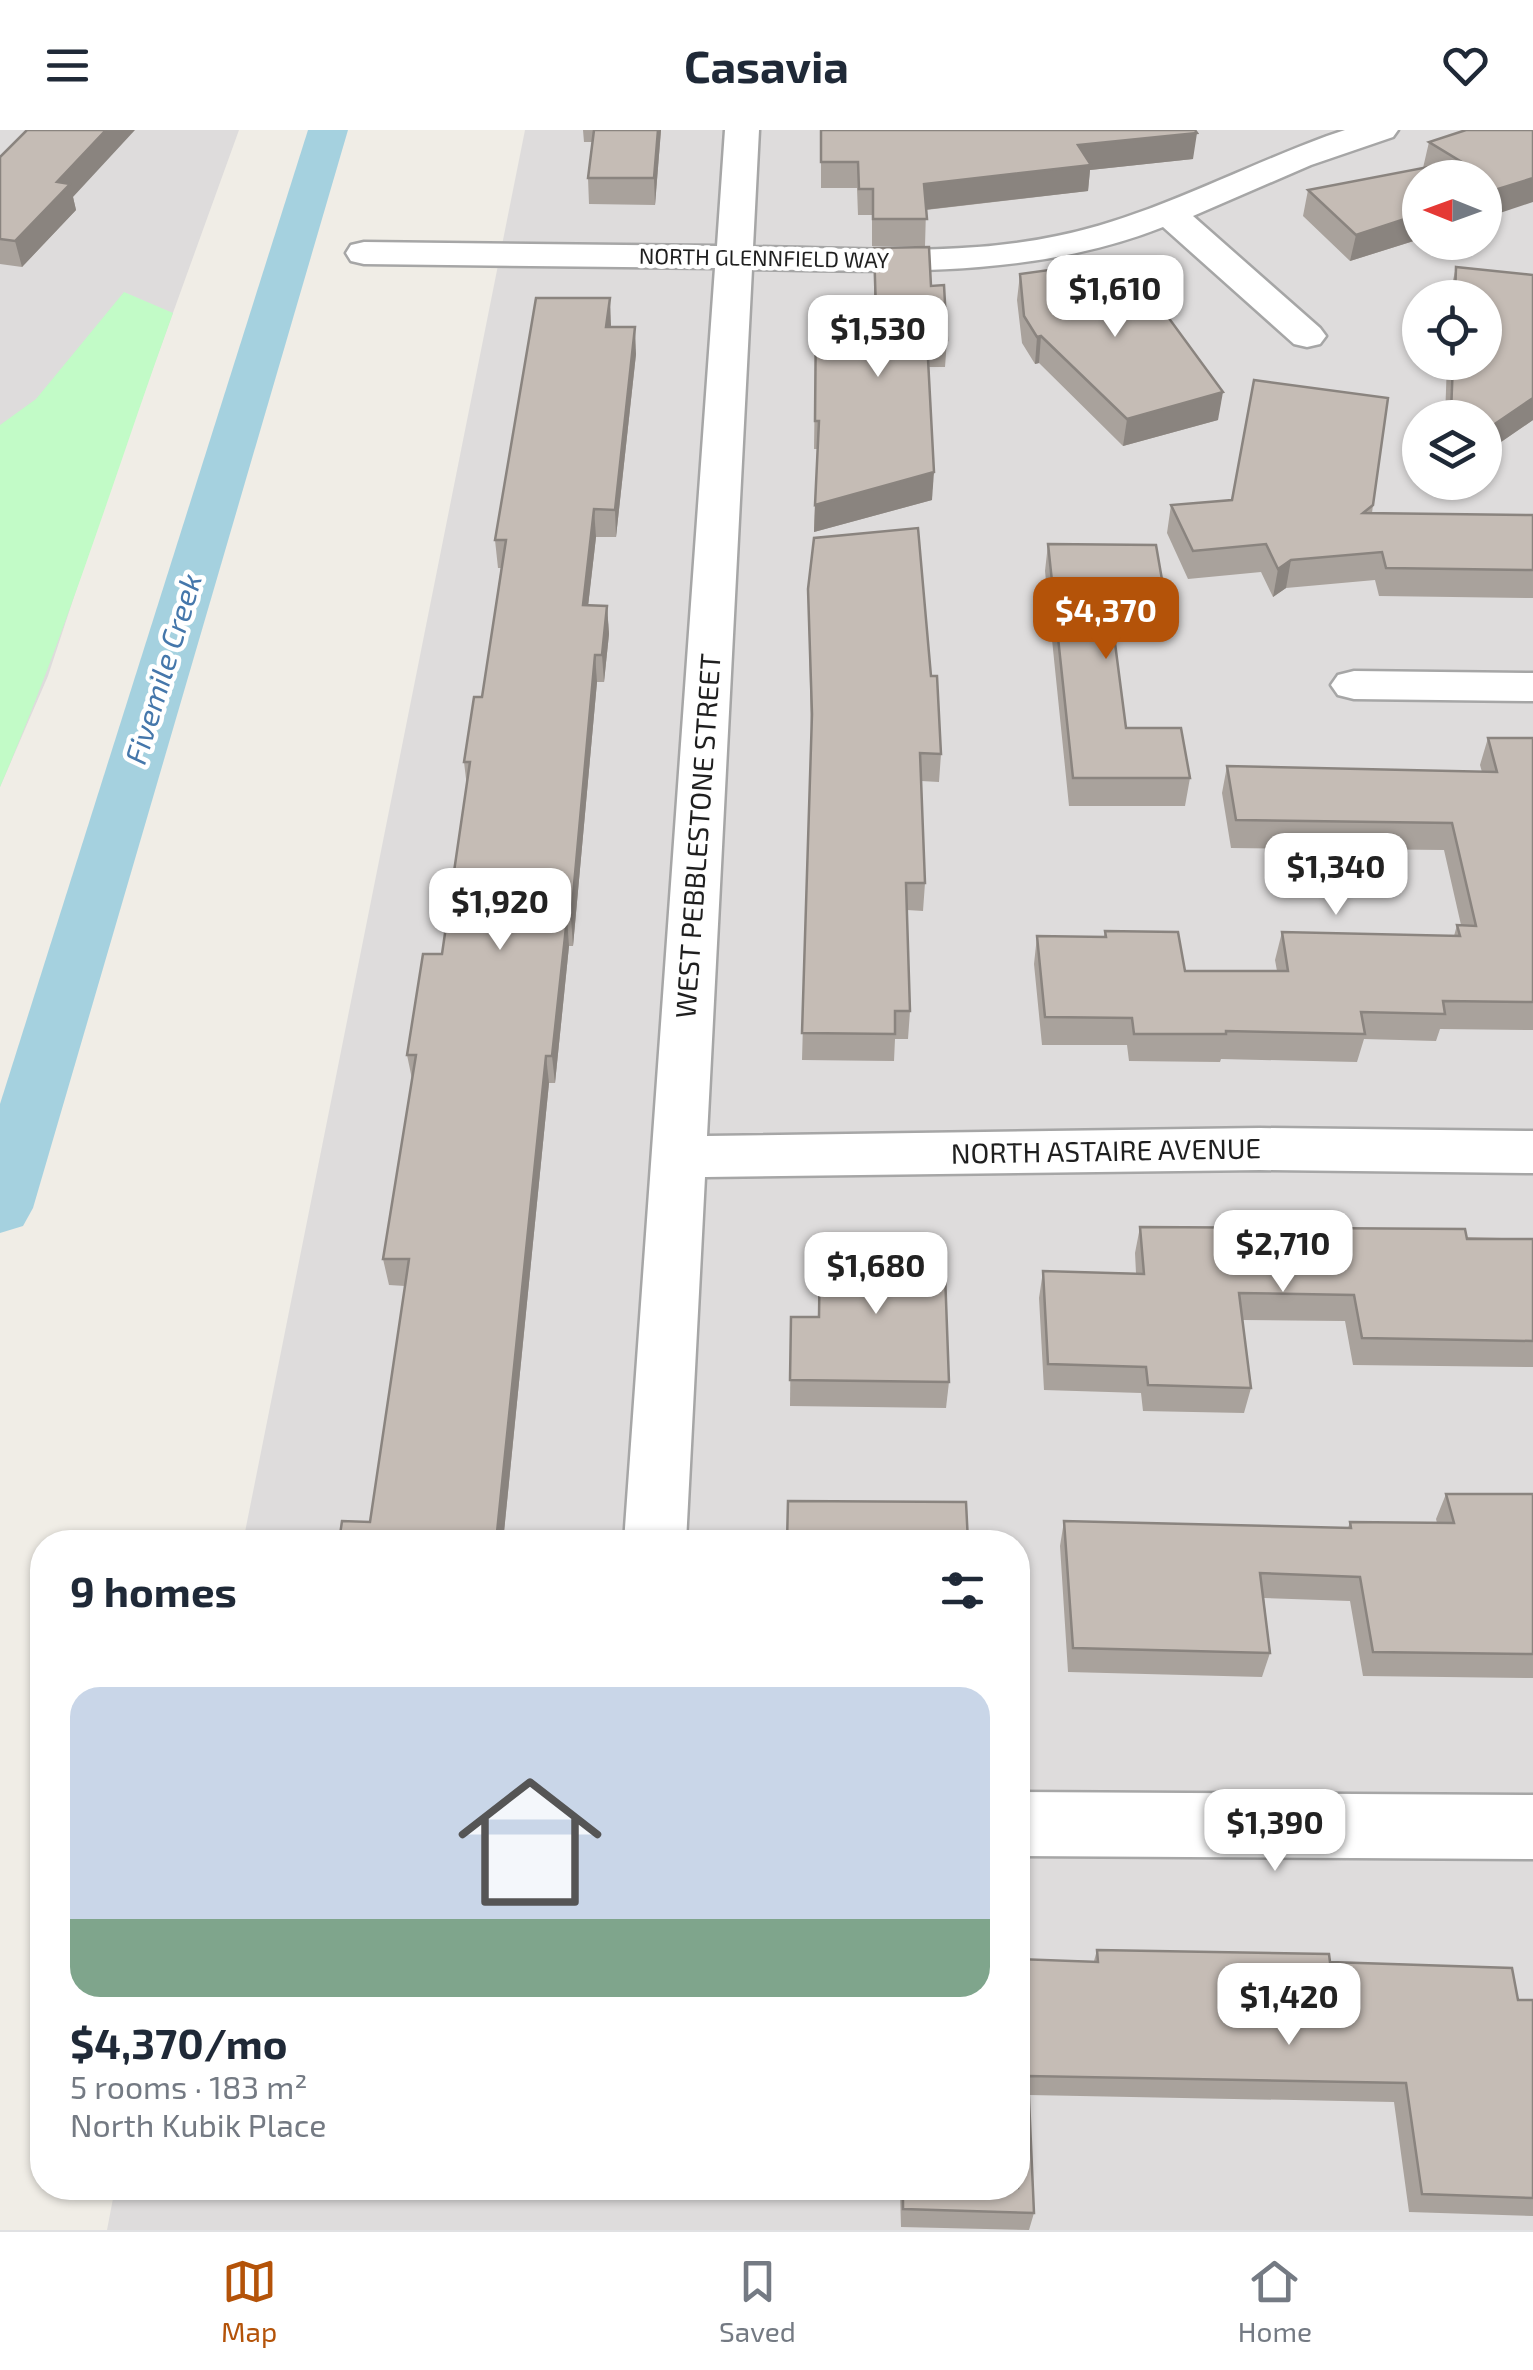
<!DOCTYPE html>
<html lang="en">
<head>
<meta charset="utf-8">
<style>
  body { margin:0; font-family:"Exo 2",sans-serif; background:#f2f2f3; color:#1f2937; height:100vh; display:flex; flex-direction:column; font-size:38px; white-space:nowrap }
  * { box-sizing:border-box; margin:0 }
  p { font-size:32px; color:#747a83 }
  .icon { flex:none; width:55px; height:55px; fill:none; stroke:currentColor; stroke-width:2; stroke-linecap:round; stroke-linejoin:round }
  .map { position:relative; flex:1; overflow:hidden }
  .sheet { position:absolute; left:30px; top:1400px; width:1000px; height:670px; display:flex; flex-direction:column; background:#fff; border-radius:40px; box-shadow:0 2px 8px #0004 }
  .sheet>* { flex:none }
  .needle { width:65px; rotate:271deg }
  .buttons { position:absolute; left:1402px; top:30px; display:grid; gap:20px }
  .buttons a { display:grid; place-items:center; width:100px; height:100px; border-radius:50%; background:#fff; box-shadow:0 2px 8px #0004; font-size:50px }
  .price { position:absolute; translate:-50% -85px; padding:0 22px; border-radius:20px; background:#fff; color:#222; font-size:32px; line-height:65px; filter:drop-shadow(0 2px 5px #0008) }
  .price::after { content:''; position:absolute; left:50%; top:60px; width:30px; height:22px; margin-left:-15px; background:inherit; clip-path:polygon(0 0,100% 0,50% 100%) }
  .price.active { background:#b45309; color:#fff }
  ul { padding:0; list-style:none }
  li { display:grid; align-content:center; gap:20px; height:530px; padding:0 40px }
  li span { display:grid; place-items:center; height:310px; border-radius:30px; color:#555 }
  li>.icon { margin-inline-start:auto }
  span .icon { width:180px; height:180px; fill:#fffc; stroke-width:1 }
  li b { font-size:42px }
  h2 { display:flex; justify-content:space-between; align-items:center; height:120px; padding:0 40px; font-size:42px }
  header { display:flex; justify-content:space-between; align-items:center; height:130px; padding:0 40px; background:#fff; font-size:45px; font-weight:700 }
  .menu { display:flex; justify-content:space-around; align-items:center; height:140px; border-top:2px solid #e0e1e3; background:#fff; font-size:28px; color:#747a83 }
  .menu a { display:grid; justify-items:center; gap:5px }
  .menu .active { color:#b45309 }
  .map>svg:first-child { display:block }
  .residential { fill:#dedcdc; fill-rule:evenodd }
  .park { fill:#c2fbc7 }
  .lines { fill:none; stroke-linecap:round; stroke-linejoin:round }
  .canal { fill:#a5d1df; fill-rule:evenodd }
  .minor-casing { stroke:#a6a6a6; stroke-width:5 }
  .minor { fill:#fff; fill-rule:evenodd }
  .wall { fill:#a9a29c }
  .shaded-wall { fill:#8a847f }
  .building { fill:#c5bcb5; stroke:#8a847f; stroke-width:2.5 }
  .labels { text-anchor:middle; stroke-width:9; stroke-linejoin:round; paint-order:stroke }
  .far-street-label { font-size:22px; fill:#1f1f1f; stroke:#fff }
  .street-label { font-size:28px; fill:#1f1f1f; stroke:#fff }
  .water-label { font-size:30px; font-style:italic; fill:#4577ab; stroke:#fff }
</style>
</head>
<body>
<header><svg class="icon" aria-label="menu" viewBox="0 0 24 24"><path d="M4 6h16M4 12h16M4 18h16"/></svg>Casavia<svg class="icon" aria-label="heart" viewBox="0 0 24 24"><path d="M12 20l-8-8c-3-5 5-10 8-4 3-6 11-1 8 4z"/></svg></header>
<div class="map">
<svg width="1533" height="2100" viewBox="0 0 1533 2100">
  <rect width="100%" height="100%" fill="#f0ede6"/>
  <g class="residential">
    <path d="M 0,0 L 239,0 L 109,360 L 48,546 L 0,657 Z"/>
    <path d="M 525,0 L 1533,0 L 1533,2100 L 107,2100 L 115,2058 L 1018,2058 L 1018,1412 L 243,1412 ZM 1420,48 L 1485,48 L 1485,112 L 1420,112 ZM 1420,168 L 1485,168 L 1485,232 L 1420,232 ZM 1420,288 L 1485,288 L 1485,352 L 1420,352 Z"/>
  </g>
  <path class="park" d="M 124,162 L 173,183 C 116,341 67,502 0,657 L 0,295 L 36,269 Z"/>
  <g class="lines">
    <path class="canal" d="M 308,0 L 348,0 L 33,1078 L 23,1096 L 0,1103 L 0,974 Z"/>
    <defs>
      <g id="minor">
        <path d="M 725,0 L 759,0 L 753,117 C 853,118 958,127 1057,106 C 1151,87 1237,39 1327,6 L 1345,0 L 1398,0 L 1393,7 L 1311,35 L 1193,86 L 1320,198 L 1326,206 L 1320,214 L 1307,217 L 1294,214 L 1163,97 C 1031,149 891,141 752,139 L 707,1006 L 1260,998 L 1533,1001 L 1533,1043 L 1260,1040 L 705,1047 L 686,1412 L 624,1412 L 715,138 L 364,134 L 351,131 L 346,123 L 351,115 L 364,112 L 717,116 Z"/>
        <path d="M 1354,541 L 1533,543 L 1533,571 L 1354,569 L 1338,565 L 1331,555 L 1338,545 Z"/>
        <path d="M 1018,1662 L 1533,1665 L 1533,1729 L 1018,1726 Z"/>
      </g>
    </defs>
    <use href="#minor" class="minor-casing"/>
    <use href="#minor" class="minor"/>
  </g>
  <g class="wall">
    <path d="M 583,0 L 661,0 L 655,75 L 589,74 L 588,48 L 593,12 L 584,12 Z"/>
    <path d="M 821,0 L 1193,29 L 1090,40 L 1088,61 L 926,80 L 925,116 L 872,116 L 872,85 L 858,85 L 857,58 L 821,58 Z"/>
    <path d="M 1533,0 L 1420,48 L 1420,109 L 1350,131 L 1303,86 L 1308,60 L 1423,38 L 1429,12 Z"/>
    <path d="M 0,27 L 73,67 L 76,80 L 22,137 L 0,134 Z"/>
    <path d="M 874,118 L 931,156 L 947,210 L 945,237 L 928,237 L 932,370 L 814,402 L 817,319 L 814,319 L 816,181 L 874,181 Z"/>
    <path d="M 1456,137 L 1533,145 L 1533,290 L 1485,323 L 1485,288 L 1445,288 L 1447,232 L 1485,232 L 1485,168 L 1449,168 Z"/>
    <path d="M 1020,144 L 1114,166 L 1218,290 L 1123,316 L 1039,233 L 1035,234 L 1022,213 L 1017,170 Z"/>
    <path d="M 611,197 L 636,224 L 616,407 L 596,407 L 588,475 L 607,476 L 609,504 L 604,552 L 597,552 L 573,816 L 569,816 L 555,953 L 549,953 L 503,1412 L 339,1412 L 370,1392 L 405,1156 L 389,1155 L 383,1129 L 412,949 L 407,925 L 442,824 L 467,657 L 464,632 L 482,567 L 501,438 L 498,438 L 495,410 Z"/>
    <path d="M 1232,370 L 1373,375 L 1372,383 L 1533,385 L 1533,468 L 1379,466 L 1375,450 L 1286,458 L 1273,467 L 1261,442 L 1188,449 L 1167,403 L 1171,375 Z"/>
    <path d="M 1048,414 L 1165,467 L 1160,495 L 1112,494 L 1126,598 L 1190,648 L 1185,676 L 1069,676 L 1045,441 Z"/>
    <path d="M 808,459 L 931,546 L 941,624 L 939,652 L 921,651 L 925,753 L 923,781 L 907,780 L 910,881 L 908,909 L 895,909 L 894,931 L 802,930 L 811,606 Z"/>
    <path d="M 1488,608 L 1533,608 L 1533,900 L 1440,899 L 1436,911 L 1364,909 L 1357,932 L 1221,929 L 1220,932 L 1129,931 L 1127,915 L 1042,915 L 1034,834 L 1037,806 L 1104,807 L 1105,801 L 1185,841 L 1277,841 L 1275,830 L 1282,802 L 1454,806 L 1457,795 L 1461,795 L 1444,720 L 1231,718 L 1222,663 L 1227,636 L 1482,642 L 1480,635 Z"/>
    <path d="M 1140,1097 L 1533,1109 L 1533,1237 L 1353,1235 L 1345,1191 L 1242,1190 L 1251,1258 L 1244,1283 L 1143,1281 L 1141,1263 L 1044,1260 L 1039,1168 L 1043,1141 L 1136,1143 L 1135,1123 Z"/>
    <path d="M 791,1187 L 949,1252 L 946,1278 L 790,1276 Z"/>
    <path d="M 1446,1364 L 1533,1364 L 1533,1548 L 1363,1546 L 1350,1471 L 1264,1468 L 1270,1523 L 1262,1547 L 1068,1542 L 1060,1416 L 1064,1391 L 1348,1398 L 1350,1392 L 1437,1393 L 1436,1389 Z"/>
    <path d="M 1097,1820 L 1330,1832 L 1518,1870 L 1533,1870 L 1533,2086 L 1409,2082 L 1394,1972 L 1029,1965 L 1034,2083 L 1029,2100 L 901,2097 L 900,2062 L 786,2058 L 1018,2058 L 1018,1829 L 1094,1831 Z"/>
  </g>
  <g class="shaded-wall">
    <path d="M 106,0 L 135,0 L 73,67 L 76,80 L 22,137 L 15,111 L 57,52 Z"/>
    <path d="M 658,0 L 661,0 L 655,75 L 654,48 Z"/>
    <path d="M 1197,3 L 1193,29 L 1090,40 L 1088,61 L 923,80 L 924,54 L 1078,15 Z"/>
    <path d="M 1533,48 L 1533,72 L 1485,88 L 1485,63 Z"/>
    <path d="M 1420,84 L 1420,109 L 1350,131 L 1356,105 Z"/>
    <path d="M 610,168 L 611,195 L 608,224 L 606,197 Z"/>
    <path d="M 635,197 L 636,224 L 616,407 L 615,380 Z"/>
    <path d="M 1041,206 L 1039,233 L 1035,234 L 1037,207 Z"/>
    <path d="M 1223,262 L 1218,290 L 1123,316 L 1127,289 Z"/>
    <path d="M 1533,268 L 1533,290 L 1485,323 L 1486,300 Z"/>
    <path d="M 934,342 L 932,370 L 814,402 L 815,375 Z"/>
    <path d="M 594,379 L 596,407 L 585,503 L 583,475 Z"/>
    <path d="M 1291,430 L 1286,458 L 1273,467 L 1278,439 Z"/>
    <path d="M 607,476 L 609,504 L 604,552 L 602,525 Z"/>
    <path d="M 595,525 L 597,552 L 573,816 L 571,788 Z"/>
    <path d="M 567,788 L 569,816 L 555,953 L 552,926 Z"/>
    <path d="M 546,926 L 549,953 L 503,1412 L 496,1412 Z"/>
  </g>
  <g class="building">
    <path d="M 27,0 L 106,0 L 57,52 L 70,54 L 15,111 L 0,109 L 0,27 Z"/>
    <path d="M 594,0 L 658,0 L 654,48 L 588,48 Z"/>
    <path d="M 821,0 L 1195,0 L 1197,3 L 1078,15 L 1091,35 L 924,54 L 927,89 L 873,89 L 873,59 L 859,59 L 858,32 L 821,32 Z"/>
    <path d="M 1466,0 L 1533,0 L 1533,48 L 1485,63 L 1485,48 L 1420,48 L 1420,84 L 1356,105 L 1308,60 L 1460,31 L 1429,12 Z"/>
    <path d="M 929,117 L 931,156 L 944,155 L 947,210 L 927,210 L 934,342 L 815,375 L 819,291 L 815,291 L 816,181 L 876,181 L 874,118 Z"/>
    <path d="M 1092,134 L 1114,166 L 1149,161 L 1223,262 L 1127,289 L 1041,206 L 1037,207 L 1024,186 L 1020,144 Z"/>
    <path d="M 1456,137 L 1533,145 L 1533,268 L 1486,300 L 1485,288 L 1461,288 L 1451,283 L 1453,232 L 1485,232 L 1485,168 L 1455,168 Z"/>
    <path d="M 536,168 L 610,168 L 606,197 L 635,197 L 615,380 L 594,379 L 583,475 L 607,476 L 602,525 L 595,525 L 571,788 L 567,788 L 552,926 L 546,926 L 496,1412 L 339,1412 L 342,1391 L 370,1392 L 409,1129 L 383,1129 L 416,925 L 407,925 L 423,824 L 442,824 L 470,632 L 464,632 L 474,567 L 482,567 L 506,410 L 495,410 Z"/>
    <path d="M 1254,250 L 1388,268 L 1373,375 L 1363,383 L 1533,385 L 1533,440 L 1386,438 L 1382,422 L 1291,430 L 1278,439 L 1266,414 L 1193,421 L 1171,375 L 1232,370 Z"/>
    <path d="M 918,398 L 931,546 L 937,546 L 941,624 L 920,623 L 925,753 L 906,753 L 910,881 L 895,881 L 895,904 L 802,903 L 812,584 L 808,459 L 814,408 Z"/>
    <path d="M 1048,414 L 1156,415 L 1165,467 L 1109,467 L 1126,598 L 1181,598 L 1190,648 L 1073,648 Z"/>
    <path d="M 1488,608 L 1533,608 L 1533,872 L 1443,871 L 1445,884 L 1361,882 L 1365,904 L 1226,901 L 1226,904 L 1134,904 L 1132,888 L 1045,887 L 1037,806 L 1106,807 L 1105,801 L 1178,802 L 1185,841 L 1288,841 L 1282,802 L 1460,806 L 1457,795 L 1476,796 L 1452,693 L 1236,690 L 1227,636 L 1497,642 Z"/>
    <path d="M 1140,1097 L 1465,1099 L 1467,1109 L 1533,1109 L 1533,1211 L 1362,1208 L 1354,1165 L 1239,1163 L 1251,1258 L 1148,1255 L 1146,1237 L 1048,1234 L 1043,1141 L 1144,1144 Z"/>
    <path d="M 820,1115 L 944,1116 L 949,1252 L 790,1250 L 791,1187 L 819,1187 Z"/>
    <path d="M 1446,1364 L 1533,1364 L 1533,1524 L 1373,1522 L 1360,1447 L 1260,1443 L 1270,1523 L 1073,1518 L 1064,1391 L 1351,1398 L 1350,1392 L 1454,1393 Z"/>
    <path d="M 788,1371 L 966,1372 L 968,1412 L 787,1412 Z"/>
    <path d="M 1097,1820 L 1329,1824 L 1330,1832 L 1512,1838 L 1518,1870 L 1533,1870 L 1533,2068 L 1422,2064 L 1406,1953 L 1028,1946 L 1034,2083 L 903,2079 L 903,2058 L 1018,2058 L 1018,1829 L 1098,1832 Z"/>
  </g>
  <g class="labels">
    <g class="far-street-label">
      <text transform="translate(764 128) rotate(1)" y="8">NORTH GLENNFIELD WAY</text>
    </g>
    <g class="street-label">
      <text transform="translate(698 706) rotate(-86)" y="10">WEST PEBBLESTONE STREET</text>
      <text transform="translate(1106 1021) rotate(-1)" y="10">NORTH ASTAIRE AVENUE</text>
    </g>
    <g class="water-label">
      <text transform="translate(164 539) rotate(-73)" y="10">Fivemile Creek</text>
    </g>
  </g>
</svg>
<div class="buttons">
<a><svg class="needle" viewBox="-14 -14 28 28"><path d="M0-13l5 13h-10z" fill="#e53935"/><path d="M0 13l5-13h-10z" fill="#747a83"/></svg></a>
<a><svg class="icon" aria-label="locate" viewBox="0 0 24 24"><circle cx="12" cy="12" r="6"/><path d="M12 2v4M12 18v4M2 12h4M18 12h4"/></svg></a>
<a><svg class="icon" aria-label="layers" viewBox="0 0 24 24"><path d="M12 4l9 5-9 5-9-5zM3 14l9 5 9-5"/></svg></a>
</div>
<b class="price" style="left:1115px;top:210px">$1,610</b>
<b class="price" style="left:878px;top:250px">$1,530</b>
<b class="price active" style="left:1106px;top:532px">$4,370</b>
<b class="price" style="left:1336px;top:788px">$1,340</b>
<b class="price" style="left:500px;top:823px">$1,920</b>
<b class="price" style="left:1283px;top:1165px">$2,710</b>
<b class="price" style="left:876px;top:1187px">$1,680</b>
<b class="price" style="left:1275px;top:1744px">$1,390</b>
<b class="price" style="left:1289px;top:1918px">$1,420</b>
<section class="sheet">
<h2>9 homes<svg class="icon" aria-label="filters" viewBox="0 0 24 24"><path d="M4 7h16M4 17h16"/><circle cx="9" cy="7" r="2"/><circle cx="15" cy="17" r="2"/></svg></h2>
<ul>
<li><span style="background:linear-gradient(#c9d6e8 75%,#7fa58c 0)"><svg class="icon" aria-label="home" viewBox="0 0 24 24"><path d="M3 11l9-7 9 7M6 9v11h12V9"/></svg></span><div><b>$4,370/mo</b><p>5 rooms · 183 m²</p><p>North Kubik Place</p></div></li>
</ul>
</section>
</div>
<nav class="menu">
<a class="active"><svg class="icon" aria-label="map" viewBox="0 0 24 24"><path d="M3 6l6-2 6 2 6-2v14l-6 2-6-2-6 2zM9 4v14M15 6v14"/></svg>Map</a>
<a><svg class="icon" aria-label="saved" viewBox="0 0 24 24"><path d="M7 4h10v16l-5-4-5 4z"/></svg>Saved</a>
<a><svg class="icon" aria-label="home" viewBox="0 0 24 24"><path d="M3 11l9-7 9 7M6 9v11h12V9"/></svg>Home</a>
</nav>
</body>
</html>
